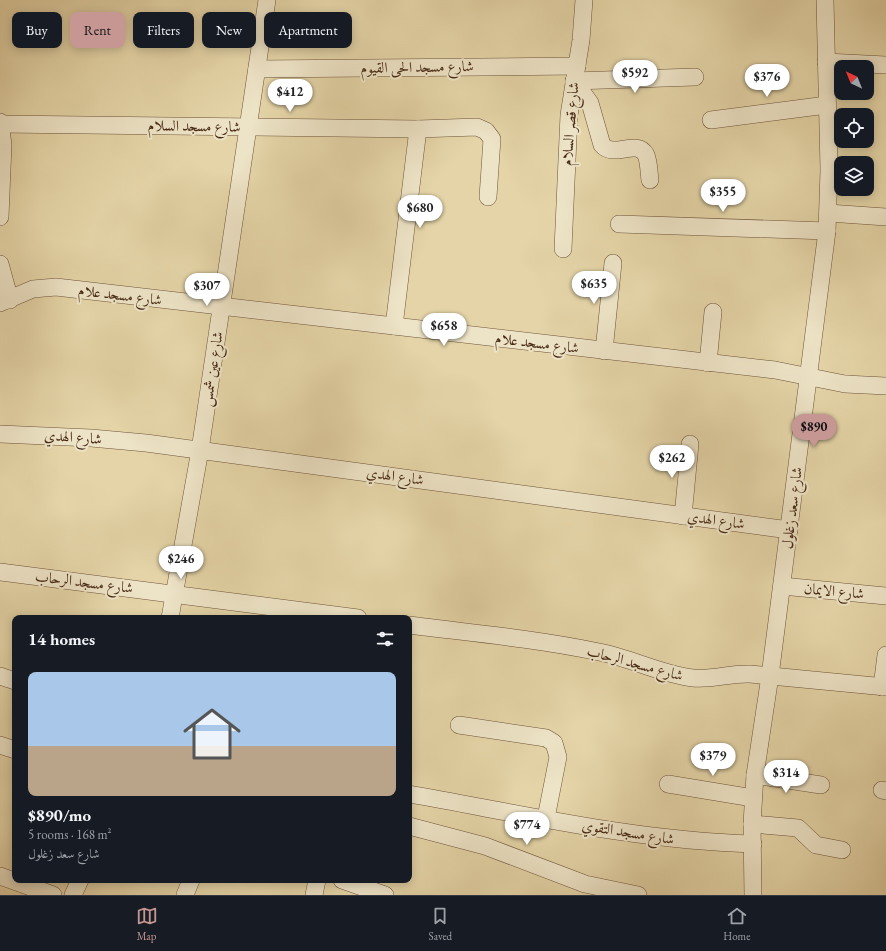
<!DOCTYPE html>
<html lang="en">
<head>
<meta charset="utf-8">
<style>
  body { margin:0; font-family:"EB Garamond",Amiri,serif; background:#242831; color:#f1f3f6; height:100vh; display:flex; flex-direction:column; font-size:15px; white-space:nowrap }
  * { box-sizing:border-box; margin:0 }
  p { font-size:13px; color:#9ea1a6 }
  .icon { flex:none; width:22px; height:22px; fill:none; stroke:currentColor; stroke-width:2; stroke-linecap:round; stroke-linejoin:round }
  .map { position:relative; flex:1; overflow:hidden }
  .sheet { position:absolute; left:12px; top:615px; width:400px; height:268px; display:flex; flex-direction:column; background:#171b24; border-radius:8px; box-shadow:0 2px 10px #0003 }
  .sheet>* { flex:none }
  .banner { position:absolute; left:12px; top:12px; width:400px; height:36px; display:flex; gap:8px }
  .needle { width:26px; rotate:317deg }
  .buttons { position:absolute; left:834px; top:60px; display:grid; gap:8px }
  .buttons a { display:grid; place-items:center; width:40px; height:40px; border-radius:8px; background:#171b24; box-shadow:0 2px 10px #0003; font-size:20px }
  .price { position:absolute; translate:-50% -34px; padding:0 9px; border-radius:14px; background:#fff; color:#222; font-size:13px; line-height:26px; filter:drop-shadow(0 1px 2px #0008) }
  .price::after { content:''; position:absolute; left:50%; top:24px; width:12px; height:9px; margin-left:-6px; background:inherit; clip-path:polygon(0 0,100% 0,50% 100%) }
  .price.current { background:#c59692; color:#111 }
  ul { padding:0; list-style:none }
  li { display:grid; align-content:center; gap:8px; height:212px; padding:0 16px }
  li+li { border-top:1px solid #363941 }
  li span { display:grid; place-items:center; height:124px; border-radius:8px; color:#555 }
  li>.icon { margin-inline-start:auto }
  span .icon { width:72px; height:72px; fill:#fffc; stroke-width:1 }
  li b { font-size:17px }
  h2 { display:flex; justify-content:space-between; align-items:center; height:48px; padding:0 16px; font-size:17px }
  .tag { padding:0 14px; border-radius:8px; background:#171b24; box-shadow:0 2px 10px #0003; font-size:14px; line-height:36px }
  .tag.current { background:#c59692; color:#111 }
  .tab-bar { display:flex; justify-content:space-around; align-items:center; height:56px; border-top:1px solid #363941; background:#171b24; font-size:11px; color:#9ea1a6 }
  .tab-bar a { display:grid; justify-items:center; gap:2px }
  .tab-bar .current { color:#c59692 }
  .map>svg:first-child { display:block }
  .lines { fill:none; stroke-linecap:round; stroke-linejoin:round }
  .street-casing { stroke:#6f543a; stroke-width:18 }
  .street { stroke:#ede3c6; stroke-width:17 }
  .labels { text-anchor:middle; stroke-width:4; stroke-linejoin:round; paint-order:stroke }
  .street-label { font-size:15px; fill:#482a16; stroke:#ede3c6 }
</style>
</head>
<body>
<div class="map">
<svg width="886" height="895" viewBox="0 0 886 895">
  <rect width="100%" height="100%" fill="#e4d4a7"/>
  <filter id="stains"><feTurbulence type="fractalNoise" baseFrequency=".005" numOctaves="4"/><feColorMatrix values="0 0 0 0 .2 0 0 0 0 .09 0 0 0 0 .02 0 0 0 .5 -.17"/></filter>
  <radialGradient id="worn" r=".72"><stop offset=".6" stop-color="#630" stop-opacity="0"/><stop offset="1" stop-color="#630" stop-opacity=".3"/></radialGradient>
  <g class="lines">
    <defs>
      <g id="street">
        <path d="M 826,62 L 886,65"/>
        <path d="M 257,69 L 577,66"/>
        <path d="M 574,81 L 590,103 L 602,145 C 614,159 637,138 646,155 C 649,162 649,173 650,180"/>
        <path d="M 574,81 L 695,77"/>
        <path d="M 711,120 L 827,105"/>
        <path d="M 0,122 L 3,145 L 0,217"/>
        <path d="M 0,124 L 418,129 L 477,127 L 486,131 L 492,139 L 488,197"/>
        <path d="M 828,213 L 886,217"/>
        <path d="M 619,224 L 827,231"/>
        <path d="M 563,249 L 569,115 L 581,40 L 584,0"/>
        <path d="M 0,264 L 10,300"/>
        <path d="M 0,303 L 33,289 L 56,287 L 775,370 L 845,384 L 886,386"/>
        <path d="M 394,326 L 418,129"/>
        <path d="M 604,351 L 613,263"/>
        <path d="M 708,363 L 713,312"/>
        <path d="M 0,434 L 91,438 L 146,443 L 789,530"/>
        <path d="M 683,516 L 690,444"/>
        <path d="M 0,572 L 358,618"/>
        <path d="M 782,586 L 886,596"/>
        <path d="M 170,618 L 200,450 L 267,0"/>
        <path d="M 409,625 C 472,633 537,639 599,652 C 631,658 660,674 693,678 C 712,680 731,673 750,674 L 886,687"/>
        <path d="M 0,676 L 15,681"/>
        <path d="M 882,687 L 886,655"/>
        <path d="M 459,725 L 546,738 L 554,743 L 558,757 L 546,818"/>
        <path d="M 0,745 L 15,750"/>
        <path d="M 755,775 L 821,785"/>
        <path d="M 668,784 L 753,798"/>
        <path d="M 882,790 L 886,791"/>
        <path d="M 409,794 C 523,814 637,841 753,844"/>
        <path d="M 752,824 L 798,828 L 816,845 L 842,850"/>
        <path d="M 409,826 L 485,846 L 585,884 L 638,895"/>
        <path d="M 0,876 L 53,895"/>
        <path d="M 342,880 L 385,895"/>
        <path d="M 73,895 L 80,880"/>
        <path d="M 185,895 L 191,880"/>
        <path d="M 314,895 L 317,880"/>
        <path d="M 753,895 L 752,824 L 755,775 L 770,676 L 827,231 L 829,170 L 825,0"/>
      </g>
    </defs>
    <use href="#street" class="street-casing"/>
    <use href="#street" class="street"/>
  </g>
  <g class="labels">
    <g class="street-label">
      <text transform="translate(417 67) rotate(-1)" y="5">شارع مسجد الحى القيوم</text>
      <text transform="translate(570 124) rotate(-85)" y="5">شارع قصر السلام</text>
      <text transform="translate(194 126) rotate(1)" y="5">شارع مسجد السلام</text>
      <text transform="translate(120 295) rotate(7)" y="5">شارع مسجد علام</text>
      <text transform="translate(537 343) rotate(7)" y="5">شارع مسجد علام</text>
      <text transform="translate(212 369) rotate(-81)" y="5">شارع عين شمس</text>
      <text transform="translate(73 437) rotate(4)" y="5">شارع الهدي</text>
      <text transform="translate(395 476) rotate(8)" y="5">شارع الهدي</text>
      <text transform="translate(792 508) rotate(-83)" y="5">شارع سعد زغلول</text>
      <text transform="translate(716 520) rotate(8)" y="5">شارع الهدي</text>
      <text transform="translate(84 582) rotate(7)" y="5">شارع مسجد الرحاب</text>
      <text transform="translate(834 591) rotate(5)" y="5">شارع الايمان</text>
      <text transform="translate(635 663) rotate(15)" y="5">شارع مسجد الرحاب</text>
      <text transform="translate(628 832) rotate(9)" y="5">شارع مسجد التقوي</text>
    </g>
  </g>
  <rect width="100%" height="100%" filter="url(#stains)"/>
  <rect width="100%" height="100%" fill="url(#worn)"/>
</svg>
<div class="buttons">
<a><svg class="needle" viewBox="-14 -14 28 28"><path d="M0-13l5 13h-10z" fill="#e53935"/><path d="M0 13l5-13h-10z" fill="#9ea1a6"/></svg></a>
<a><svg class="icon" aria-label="locate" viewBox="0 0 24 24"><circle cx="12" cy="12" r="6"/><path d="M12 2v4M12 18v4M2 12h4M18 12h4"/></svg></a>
<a><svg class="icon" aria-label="layers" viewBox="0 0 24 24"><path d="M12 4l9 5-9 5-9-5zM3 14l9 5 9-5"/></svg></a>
</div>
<b class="price" style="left:635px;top:94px">$592</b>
<b class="price" style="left:767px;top:98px">$376</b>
<b class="price" style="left:290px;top:113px">$412</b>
<b class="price" style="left:723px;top:213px">$355</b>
<b class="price" style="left:420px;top:229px">$680</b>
<b class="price" style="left:594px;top:305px">$635</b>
<b class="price" style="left:207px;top:307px">$307</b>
<b class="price" style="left:444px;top:347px">$658</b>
<b class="price current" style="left:814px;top:448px">$890</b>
<b class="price" style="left:672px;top:479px">$262</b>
<b class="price" style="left:181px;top:580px">$246</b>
<b class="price" style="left:713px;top:777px">$379</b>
<b class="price" style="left:786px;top:794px">$314</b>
<b class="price" style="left:527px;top:846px">$774</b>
<div class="banner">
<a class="tag">Buy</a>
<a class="tag current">Rent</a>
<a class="tag">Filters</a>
<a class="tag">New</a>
<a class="tag">Apartment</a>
</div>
<section class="sheet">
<h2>14 homes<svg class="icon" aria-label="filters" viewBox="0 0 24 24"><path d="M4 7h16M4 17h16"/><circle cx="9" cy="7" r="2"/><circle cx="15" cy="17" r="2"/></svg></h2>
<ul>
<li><span style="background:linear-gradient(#a9c7e8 60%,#b9a48a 0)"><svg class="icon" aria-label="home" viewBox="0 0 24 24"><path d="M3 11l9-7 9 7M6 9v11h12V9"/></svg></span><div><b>$890/mo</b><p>5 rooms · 168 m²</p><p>شارع سعد زغلول</p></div></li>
</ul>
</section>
</div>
<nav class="tab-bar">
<a class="current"><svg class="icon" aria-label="map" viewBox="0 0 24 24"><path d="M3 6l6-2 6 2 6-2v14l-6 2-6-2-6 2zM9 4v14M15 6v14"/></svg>Map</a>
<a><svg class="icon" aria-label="saved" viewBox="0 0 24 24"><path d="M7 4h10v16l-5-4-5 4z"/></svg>Saved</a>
<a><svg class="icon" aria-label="home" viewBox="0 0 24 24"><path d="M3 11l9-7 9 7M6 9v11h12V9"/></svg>Home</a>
</nav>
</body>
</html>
